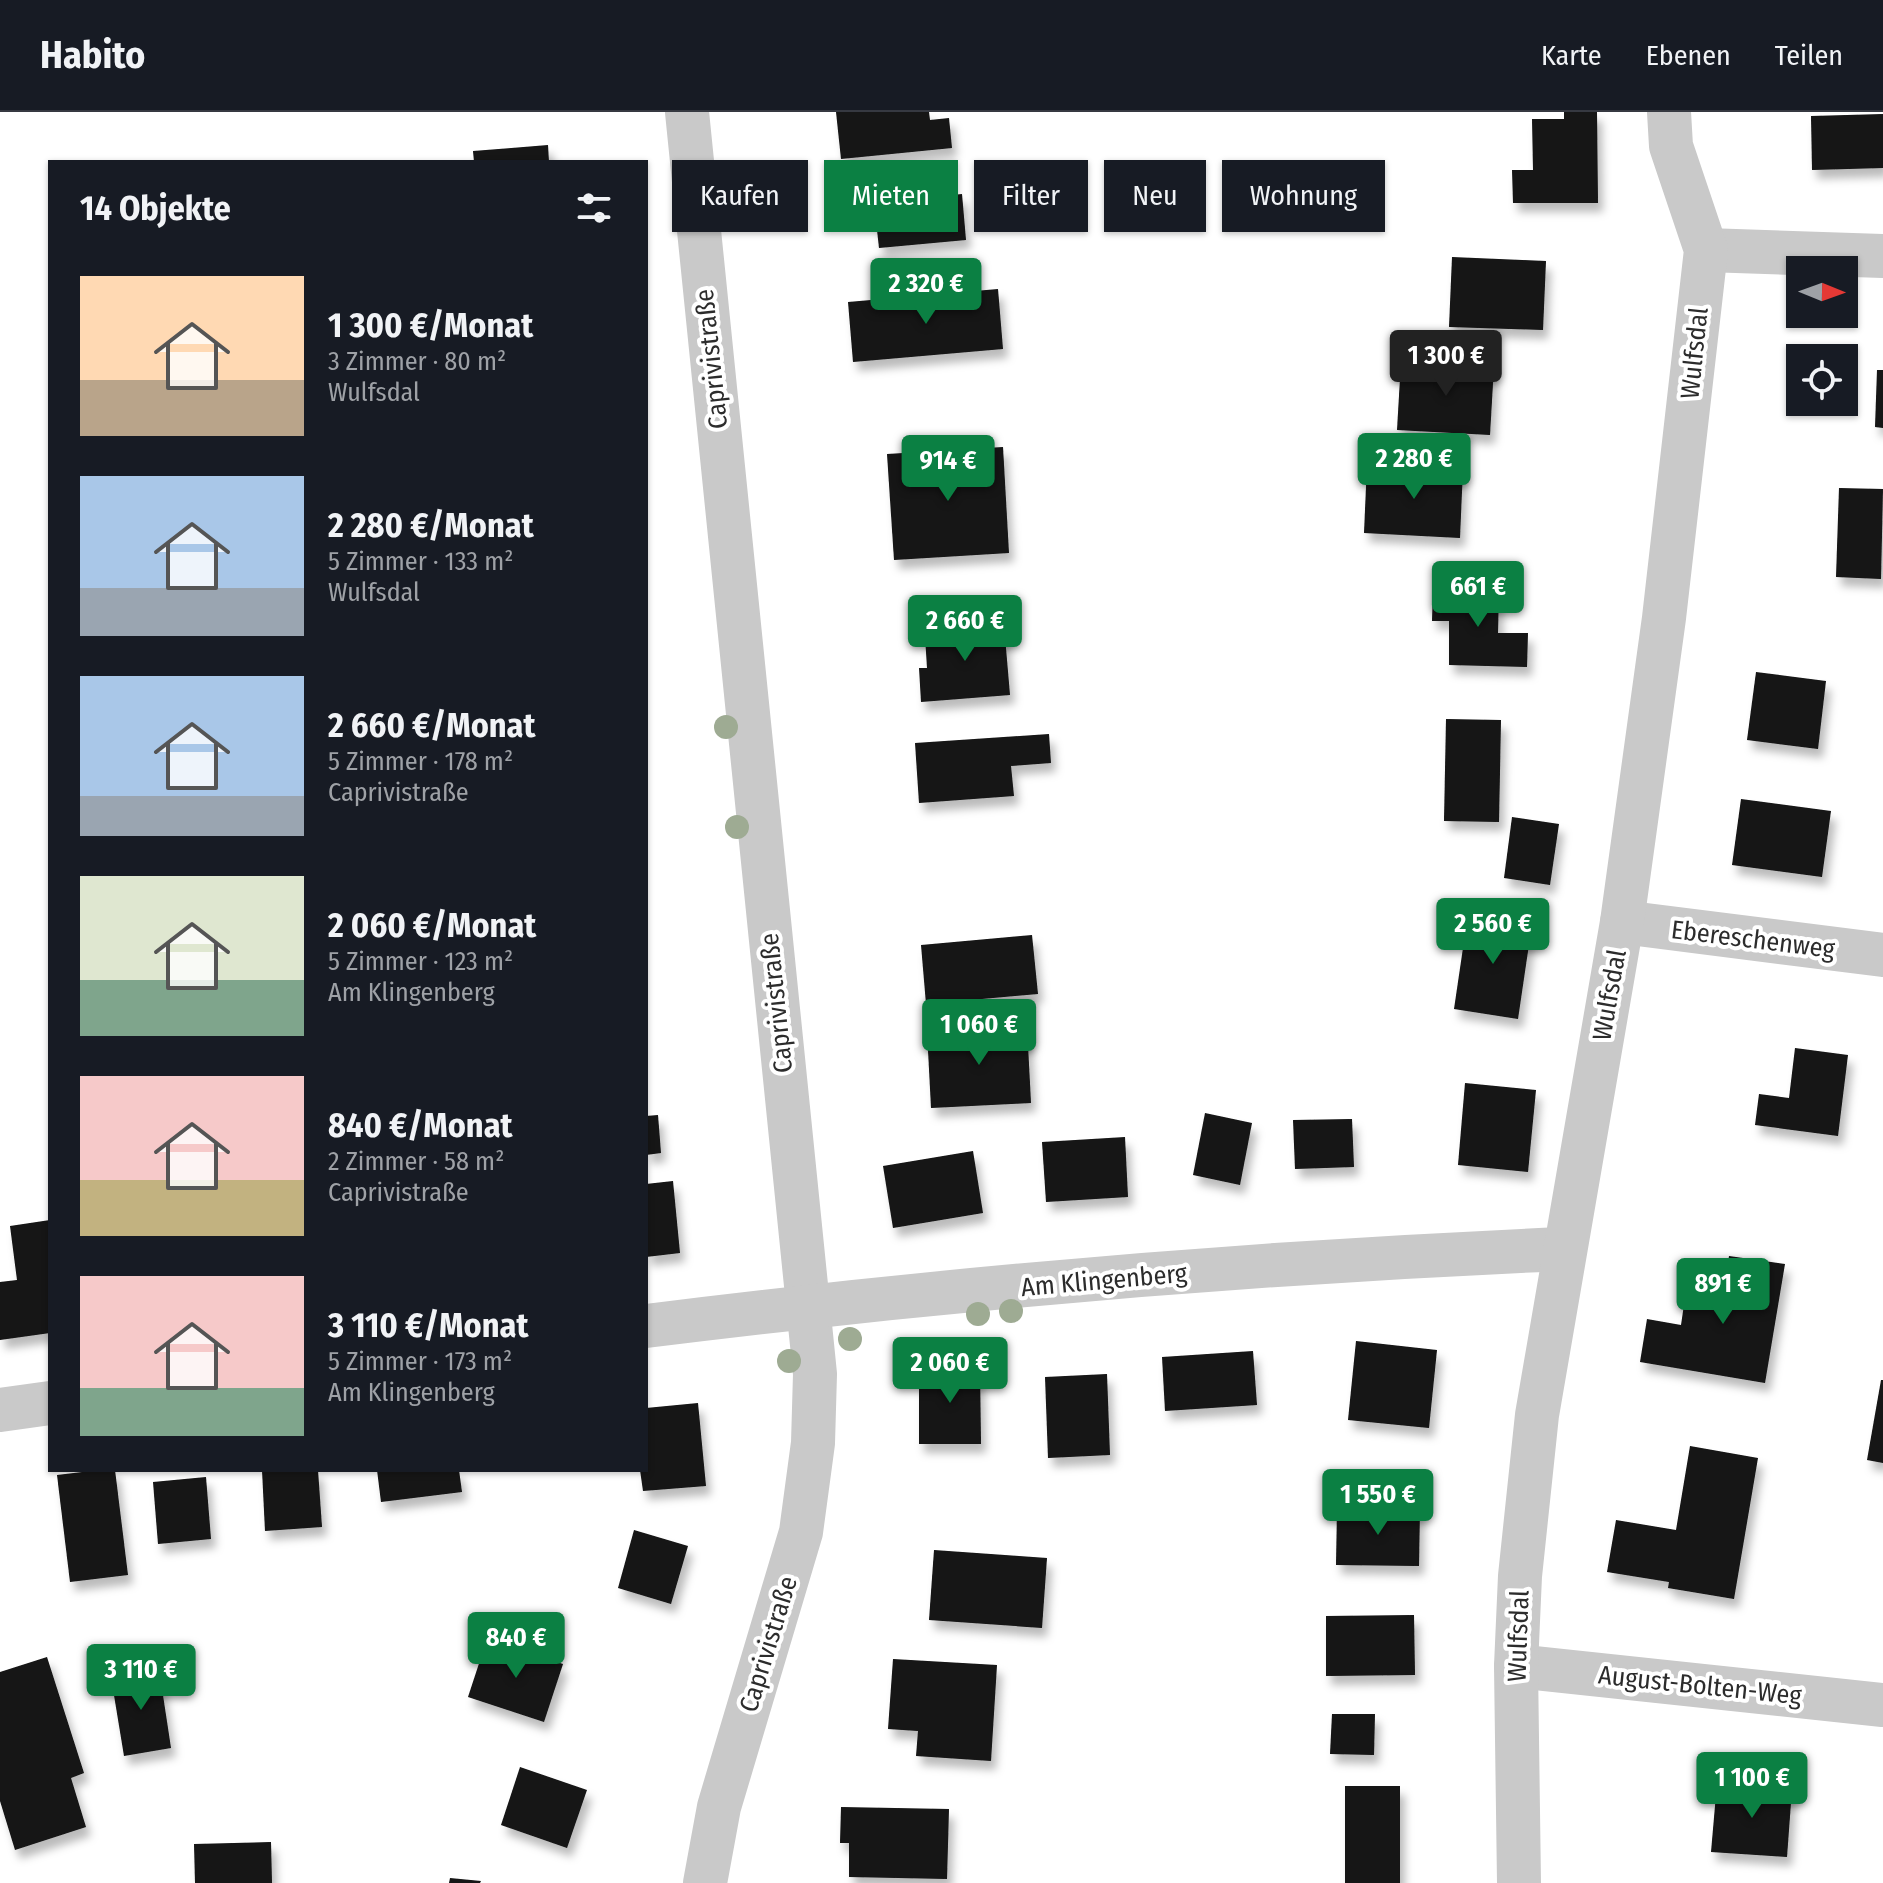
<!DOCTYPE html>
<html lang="de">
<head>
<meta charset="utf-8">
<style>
  body { margin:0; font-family:"Fira Sans Condensed",sans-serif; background:#242831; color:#f1f3f6; height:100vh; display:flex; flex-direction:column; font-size:30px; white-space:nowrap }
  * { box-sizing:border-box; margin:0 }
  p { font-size:26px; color:#9ea1a6 }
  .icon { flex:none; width:44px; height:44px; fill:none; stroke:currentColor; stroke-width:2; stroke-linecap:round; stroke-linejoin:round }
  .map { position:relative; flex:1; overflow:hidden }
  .sheet { position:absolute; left:48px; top:48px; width:600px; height:1312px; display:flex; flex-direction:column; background:#171b24; border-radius:0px; box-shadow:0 2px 6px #0004 }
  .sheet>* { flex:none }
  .guide { position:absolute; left:672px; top:48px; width:760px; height:72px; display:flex; gap:16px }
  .needle { width:52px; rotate:91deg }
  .controls { position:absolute; left:1786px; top:144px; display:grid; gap:16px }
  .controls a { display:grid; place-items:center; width:72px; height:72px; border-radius:0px; background:#171b24; box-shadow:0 2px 6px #0004; font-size:40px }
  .price { position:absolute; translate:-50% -68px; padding:0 18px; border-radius:8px; background:#0b8043; color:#fff; font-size:26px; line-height:52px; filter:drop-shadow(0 2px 4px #0008) }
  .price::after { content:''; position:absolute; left:50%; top:48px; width:24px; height:18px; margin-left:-12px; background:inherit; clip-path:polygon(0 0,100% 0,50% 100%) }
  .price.active { background:#222; color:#fff }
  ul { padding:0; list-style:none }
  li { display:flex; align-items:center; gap:24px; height:200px; padding:0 32px }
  li span { display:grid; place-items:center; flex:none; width:224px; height:160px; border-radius:0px; color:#555 }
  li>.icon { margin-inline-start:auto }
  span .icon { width:96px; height:96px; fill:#fffc; stroke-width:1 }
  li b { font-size:34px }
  h2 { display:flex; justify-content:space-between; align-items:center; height:96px; padding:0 32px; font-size:34px }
  .pill { padding:0 28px; border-radius:0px; background:#171b24; box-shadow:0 2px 6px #0004; font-size:28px; line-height:72px }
  .pill.active { background:#0b8043; color:#fff }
  header { display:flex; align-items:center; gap:48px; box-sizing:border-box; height:112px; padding:0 40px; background:#171b24; border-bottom:2px solid #363941 }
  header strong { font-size:38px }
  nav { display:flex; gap:44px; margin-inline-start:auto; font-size:28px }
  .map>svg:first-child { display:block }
  .building { fill:#131313; filter:url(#shadow) }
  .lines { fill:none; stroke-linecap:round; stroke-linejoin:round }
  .street { stroke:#c9c9c9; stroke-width:44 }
  .tree { fill:#9eab93 }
  .labels { text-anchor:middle; stroke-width:8; stroke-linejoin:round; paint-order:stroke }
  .street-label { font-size:26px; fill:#2c2c2c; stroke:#fff }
</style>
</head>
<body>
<header>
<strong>Habito</strong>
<nav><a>Karte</a><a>Ebenen</a><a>Teilen</a></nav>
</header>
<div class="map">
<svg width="1883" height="1771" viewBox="0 0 1883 1771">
  <defs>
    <filter id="shadow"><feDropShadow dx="5" dy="9" stdDeviation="4" flood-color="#0004"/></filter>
  </defs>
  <rect width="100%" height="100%" fill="#fff"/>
  <g class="building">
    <path d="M 836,0 L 929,0 L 930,8 L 949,6 L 952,36 L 841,47 Z"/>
    <path d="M 1564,0 L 1597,0 L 1598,91 L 1513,91 L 1512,58 L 1533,58 L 1532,7 L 1564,7 Z"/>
    <path d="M 1883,2 L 1883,56 L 1812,58 L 1811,4 Z"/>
    <path d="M 548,33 L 549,50 L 474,50 L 473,39 Z"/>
    <path d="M 962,82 L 966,128 L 879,136 L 874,91 Z"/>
    <path d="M 1452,145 L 1546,149 L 1543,218 L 1449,215 Z"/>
    <path d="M 998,177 L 1003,237 L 853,250 L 848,190 Z"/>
    <path d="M 1401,249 L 1494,254 L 1490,323 L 1397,318 Z"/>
    <path d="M 1877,258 L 1883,258 L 1883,316 L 1875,315 Z"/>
    <path d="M 1003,335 L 1009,441 L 894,448 L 887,342 Z"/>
    <path d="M 1367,352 L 1463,356 L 1460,426 L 1364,421 Z"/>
    <path d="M 1839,376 L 1883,377 L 1881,467 L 1836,465 Z"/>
    <path d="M 1433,476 L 1499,477 L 1498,521 L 1528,521 L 1527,555 L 1449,553 L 1449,509 L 1432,509 Z"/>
    <path d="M 980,507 L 980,515 L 1004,513 L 1010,583 L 921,590 L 919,556 L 927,556 L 925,524 L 944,523 L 943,510 Z"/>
    <path d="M 1756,560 L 1826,569 L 1818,637 L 1747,628 Z"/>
    <path d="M 1446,607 L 1501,608 L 1499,710 L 1444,709 Z"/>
    <path d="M 1049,622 L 1051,651 L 1011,654 L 1014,684 L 919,691 L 915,631 Z"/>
    <path d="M 1741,687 L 1831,699 L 1822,765 L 1732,753 Z"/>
    <path d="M 1512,705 L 1559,712 L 1550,773 L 1504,766 Z"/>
    <path d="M 1468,802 L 1532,812 L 1518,907 L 1454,897 Z"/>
    <path d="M 1032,823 L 1038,882 L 926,892 L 921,833 Z"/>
    <path d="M 1027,914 L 1031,991 L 931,996 L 927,919 Z"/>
    <path d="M 1795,936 L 1848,943 L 1838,1024 L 1755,1013 L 1759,982 L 1789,986 Z"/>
    <path d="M 1465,971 L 1536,978 L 1528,1060 L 1458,1053 Z"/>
    <path d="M 1205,1001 L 1252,1011 L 1240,1073 L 1193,1063 Z"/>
    <path d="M 658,1003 L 661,1041 L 646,1043 L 646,1004 Z"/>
    <path d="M 1352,1007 L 1354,1055 L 1295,1057 L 1293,1008 Z"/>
    <path d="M 1125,1025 L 1128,1085 L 1046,1090 L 1042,1030 Z"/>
    <path d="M 973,1039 L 983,1101 L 893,1116 L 883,1054 Z"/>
    <path d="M 673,1069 L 680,1141 L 646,1145 L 646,1072 Z"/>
    <path d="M 50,1108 L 50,1221 L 0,1228 L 0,1170 L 17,1168 L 10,1114 Z"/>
    <path d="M 1729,1144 L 1785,1152 L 1765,1271 L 1640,1250 L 1647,1207 L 1681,1213 L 1685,1186 L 1722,1191 Z"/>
    <path d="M 1356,1229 L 1437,1238 L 1429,1316 L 1348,1308 Z"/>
    <path d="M 1253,1239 L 1257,1293 L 1165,1299 L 1162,1245 Z"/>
    <path d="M 919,1254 L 980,1254 L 981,1332 L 919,1332 Z"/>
    <path d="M 1107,1262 L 1110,1343 L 1048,1346 L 1045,1265 Z"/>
    <path d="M 1881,1268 L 1883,1268 L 1883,1351 L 1867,1348 Z"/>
    <path d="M 698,1291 L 706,1374 L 643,1379 L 640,1358 L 646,1358 L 646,1296 Z"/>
    <path d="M 1690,1334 L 1758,1346 L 1734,1487 L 1668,1476 L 1669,1470 L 1607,1460 L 1616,1408 L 1676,1418 Z"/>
    <path d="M 99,1358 L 115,1358 L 128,1463 L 70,1470 L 57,1363 Z"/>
    <path d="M 262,1358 L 318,1358 L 322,1415 L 265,1419 Z"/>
    <path d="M 377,1358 L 459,1358 L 462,1380 L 381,1390 Z"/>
    <path d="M 206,1365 L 211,1427 L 158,1432 L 153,1370 Z"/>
    <path d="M 1337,1396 L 1420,1397 L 1419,1454 L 1336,1453 Z"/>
    <path d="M 634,1418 L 688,1434 L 671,1492 L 618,1476 Z"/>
    <path d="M 934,1438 L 1047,1446 L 1042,1516 L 929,1508 Z"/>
    <path d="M 1414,1503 L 1415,1563 L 1326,1564 L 1326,1504 Z"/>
    <path d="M 487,1527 L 563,1552 L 544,1610 L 468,1585 Z"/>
    <path d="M 47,1545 L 84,1661 L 71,1666 L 86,1715 L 15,1738 L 0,1689 L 0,1560 Z"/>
    <path d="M 893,1547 L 997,1553 L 991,1649 L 916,1644 L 918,1619 L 888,1617 Z"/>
    <path d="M 159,1557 L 171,1636 L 124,1644 L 111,1565 Z"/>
    <path d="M 1332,1602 L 1375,1602 L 1374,1643 L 1330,1642 Z"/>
    <path d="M 520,1655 L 587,1678 L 567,1736 L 501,1713 Z"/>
    <path d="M 1717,1671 L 1792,1677 L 1787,1745 L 1711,1740 Z"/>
    <rect x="1345" y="1674" width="55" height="97"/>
    <path d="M 841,1695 L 949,1697 L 947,1767 L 849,1765 L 849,1731 L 840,1731 Z"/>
    <path d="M 271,1730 L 272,1771 L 195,1771 L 194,1732 Z"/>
    <path d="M 450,1766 L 481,1769 L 480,1771 L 449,1771 Z"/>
  </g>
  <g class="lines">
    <g class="street">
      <path d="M 687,0 L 815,1262 L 813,1331 L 801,1420 L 719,1695 L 705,1771"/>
      <path d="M 1706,138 L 1883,144"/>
      <path d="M 1622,810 L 1883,843"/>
      <path d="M 646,1214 C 950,1176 1257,1150 1564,1137"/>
      <path d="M 0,1298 L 50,1291"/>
      <path d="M 1516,1554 L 1883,1593"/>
      <path d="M 1519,1771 L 1516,1554 L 1520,1464 L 1537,1303 L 1622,810 L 1664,506 L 1706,138 L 1671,34 L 1669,0"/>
    </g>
  </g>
  <g class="tree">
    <circle cx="726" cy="615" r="12"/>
    <circle cx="737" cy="715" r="12"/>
    <circle cx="1011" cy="1199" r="12"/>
    <circle cx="978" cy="1202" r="12"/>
    <circle cx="850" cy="1227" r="12"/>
    <circle cx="789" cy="1249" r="12"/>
  </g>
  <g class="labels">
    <g class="street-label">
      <text transform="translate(1694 241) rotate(-84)" y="9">Wulfsdal</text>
      <text transform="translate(711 247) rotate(-96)" y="9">Caprivistraße</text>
      <text transform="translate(1753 827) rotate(7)" y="9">Ebereschenweg</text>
      <text transform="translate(1609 883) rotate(-80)" y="9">Wulfsdal</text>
      <text transform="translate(776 891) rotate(-96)" y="9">Caprivistraße</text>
      <text transform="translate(1104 1168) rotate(-5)" y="9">Am Klingenberg</text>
      <text transform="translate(1518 1524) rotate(-88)" y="9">Wulfsdal</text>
      <text transform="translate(768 1532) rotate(-73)" y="9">Caprivistraße</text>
      <text transform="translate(1700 1573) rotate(6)" y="9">August-Bolten-Weg</text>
    </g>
  </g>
</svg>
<div class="controls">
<a><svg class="needle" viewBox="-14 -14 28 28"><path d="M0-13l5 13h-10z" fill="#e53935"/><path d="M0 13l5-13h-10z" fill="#9ea1a6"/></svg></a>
<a><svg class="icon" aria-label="locate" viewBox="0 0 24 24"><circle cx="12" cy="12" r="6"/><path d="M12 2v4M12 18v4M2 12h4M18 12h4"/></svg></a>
</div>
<b class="price" style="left:926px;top:214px">2 320 €</b>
<b class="price active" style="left:1446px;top:286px">1 300 €</b>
<b class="price" style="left:1414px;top:389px">2 280 €</b>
<b class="price" style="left:948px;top:391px">914 €</b>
<b class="price" style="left:1478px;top:517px">661 €</b>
<b class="price" style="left:965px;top:551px">2 660 €</b>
<b class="price" style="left:1493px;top:854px">2 560 €</b>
<b class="price" style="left:979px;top:955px">1 060 €</b>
<b class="price" style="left:1723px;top:1214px">891 €</b>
<b class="price" style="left:950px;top:1293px">2 060 €</b>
<b class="price" style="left:1378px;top:1425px">1 550 €</b>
<b class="price" style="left:516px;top:1568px">840 €</b>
<b class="price" style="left:141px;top:1600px">3 110 €</b>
<b class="price" style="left:1752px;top:1708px">1 100 €</b>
<div class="guide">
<a class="pill">Kaufen</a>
<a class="pill active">Mieten</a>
<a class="pill">Filter</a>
<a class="pill">Neu</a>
<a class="pill">Wohnung</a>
</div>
<section class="sheet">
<h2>14 Objekte<svg class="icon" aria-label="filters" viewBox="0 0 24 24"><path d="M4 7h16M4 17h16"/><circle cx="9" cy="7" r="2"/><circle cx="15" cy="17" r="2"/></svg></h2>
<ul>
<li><span style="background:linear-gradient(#ffd9b3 65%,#b9a48a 0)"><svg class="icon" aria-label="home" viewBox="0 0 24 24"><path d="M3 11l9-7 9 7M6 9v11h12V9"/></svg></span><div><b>1 300 €/Monat</b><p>3 Zimmer · 80 m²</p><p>Wulfsdal</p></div></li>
<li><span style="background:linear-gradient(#a9c7e8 70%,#9aa5b1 0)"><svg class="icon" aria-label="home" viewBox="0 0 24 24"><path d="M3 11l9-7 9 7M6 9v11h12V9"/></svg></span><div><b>2 280 €/Monat</b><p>5 Zimmer · 133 m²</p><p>Wulfsdal</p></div></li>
<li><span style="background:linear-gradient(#a9c7e8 75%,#9aa5b1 0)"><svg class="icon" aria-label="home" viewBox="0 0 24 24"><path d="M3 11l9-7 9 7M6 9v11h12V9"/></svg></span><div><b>2 660 €/Monat</b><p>5 Zimmer · 178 m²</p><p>Caprivistraße</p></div></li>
<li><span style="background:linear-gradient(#dfe7d0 65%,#7fa58c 0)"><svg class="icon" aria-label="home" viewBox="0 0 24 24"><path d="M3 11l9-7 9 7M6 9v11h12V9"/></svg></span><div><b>2 060 €/Monat</b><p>5 Zimmer · 123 m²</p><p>Am Klingenberg</p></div></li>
<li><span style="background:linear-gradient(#f6c9c9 65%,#c2b280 0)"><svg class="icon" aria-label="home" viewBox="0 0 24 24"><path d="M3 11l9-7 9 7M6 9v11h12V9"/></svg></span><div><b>840 €/Monat</b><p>2 Zimmer · 58 m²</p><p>Caprivistraße</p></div></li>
<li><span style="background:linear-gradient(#f6c9c9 70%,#7fa58c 0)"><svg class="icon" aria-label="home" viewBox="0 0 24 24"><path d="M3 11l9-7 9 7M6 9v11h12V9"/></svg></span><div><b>3 110 €/Monat</b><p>5 Zimmer · 173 m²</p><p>Am Klingenberg</p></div></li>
</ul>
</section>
</div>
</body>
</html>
